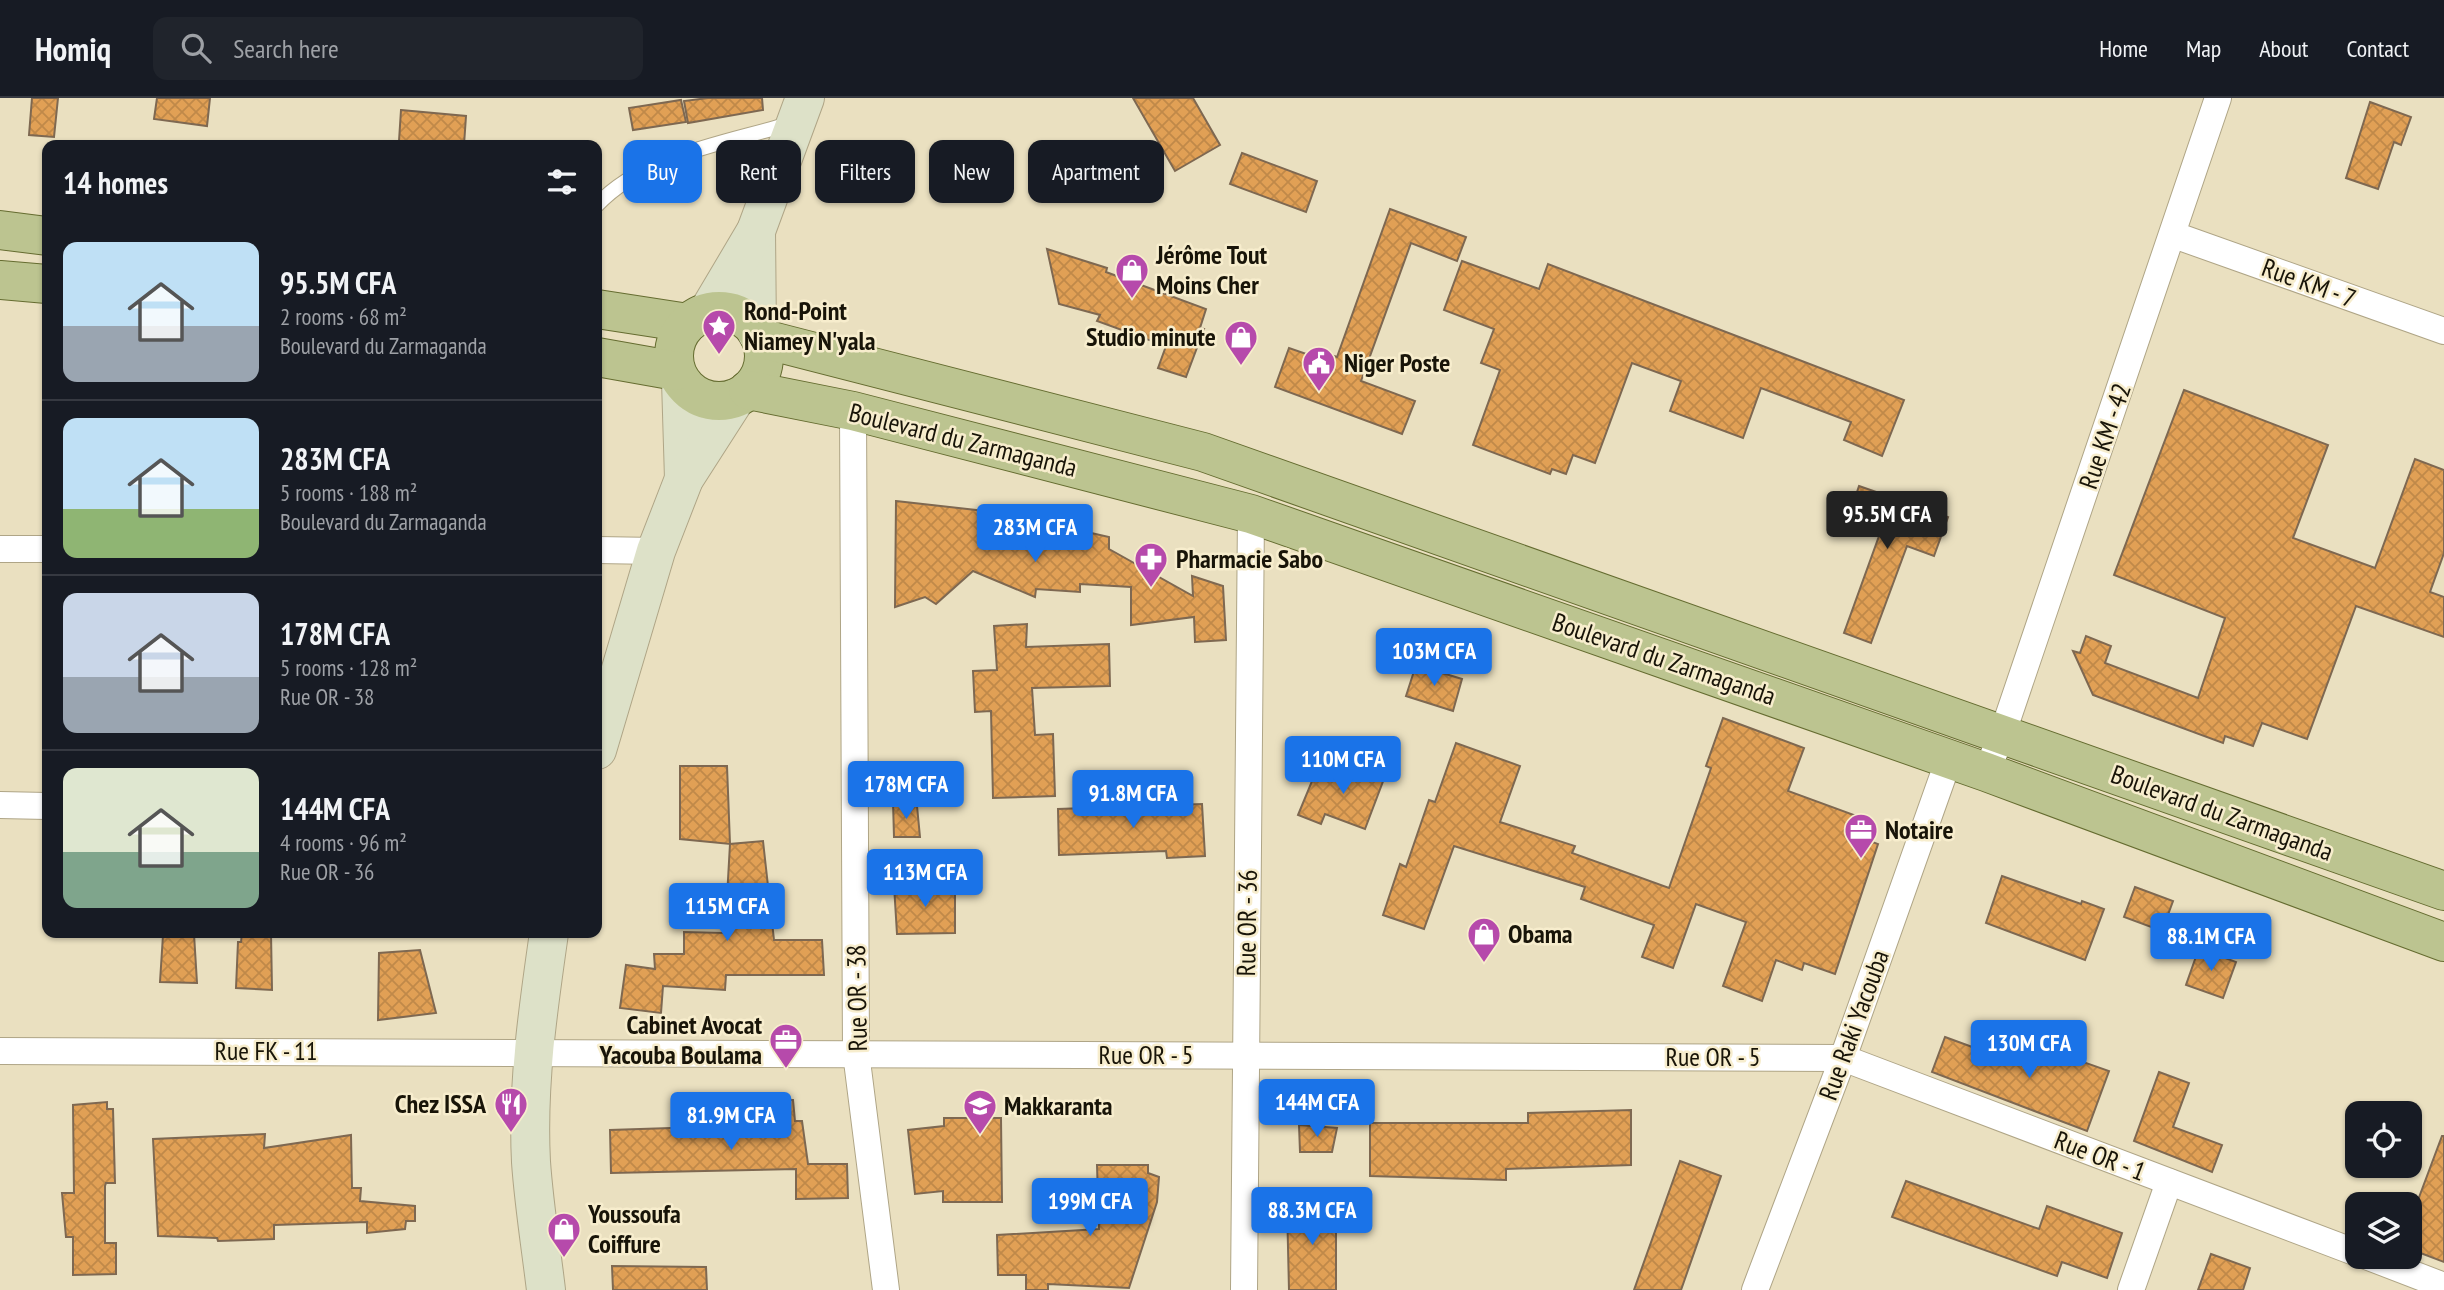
<!DOCTYPE html>
<html lang="en">
<head>
<meta charset="utf-8">
<style>
  body { margin:0; font-family:"PT Sans Narrow",sans-serif; background:#20242c; color:#f1f3f6; height:100vh; display:flex; flex-direction:column; font-size:26px; white-space:nowrap }
  * { box-sizing:border-box; margin:0 }
  p { font-size:23px; color:#9ea1a6 }
  .icon { flex:none; width:38px; height:38px; fill:none; stroke:currentColor; stroke-width:2; stroke-linecap:round; stroke-linejoin:round }
  .map { position:relative; flex:1; overflow:hidden }
  .side { position:absolute; left:42px; top:42px; width:560px; height:798px; display:flex; flex-direction:column; background:#171b24; border-radius:14px; box-shadow:0 2px 5px #0004 }
  .side>* { flex:none }
  .hud { position:absolute; left:623px; top:42px; width:665px; height:63px; display:flex; gap:14px }
  .buttons { position:absolute; left:2345px; top:1003px; display:grid; gap:14px }
  .buttons a { display:grid; place-items:center; width:77px; height:77px; border-radius:14px; background:#171b24; box-shadow:0 2px 5px #0004; font-size:35px }
  .price { position:absolute; translate:-50% -60px; padding:0 16px; border-radius:7px; background:#1a73e8; color:#fff; font-size:23px; line-height:46px; filter:drop-shadow(0 2px 4px #0008) }
  .price::after { content:''; position:absolute; left:50%; top:42px; width:21px; height:16px; margin-left:-10px; background:inherit; clip-path:polygon(0 0,100% 0,50% 100%) }
  .price.selected { background:#222; color:#fff }
  ul { padding:0; list-style:none }
  li { display:flex; align-items:center; gap:21px; height:175px; padding:0 21px }
  li+li { border-top:2px solid #363941 }
  li span { display:grid; place-items:center; flex:none; width:196px; height:140px; border-radius:14px; color:#555 }
  li>.icon { margin-inline-start:auto }
  span .icon { width:84px; height:84px; fill:#fffc; stroke-width:1 }
  li b { font-size:30px }
  h2 { display:flex; justify-content:space-between; align-items:center; height:84px; padding:0 21px; font-size:30px }
  .chip { padding:0 24px; border-radius:14px; background:#171b24; box-shadow:0 2px 5px #0004; font-size:24px; line-height:63px }
  .chip.selected { background:#1a73e8; color:#fff }
  header { display:flex; align-items:center; gap:42px; box-sizing:border-box; height:98px; padding:0 35px; background:#171b24; border-bottom:2px solid #363941 }
  header strong { font-size:33px }
  nav { display:flex; gap:38px; margin-inline-start:auto; font-size:24px }
  .search { width:490px; height:63px; background:#20242c; display:flex; align-items:center; gap:18px; box-sizing:border-box; padding:0 24px; border-radius:14px; color:#9ea1a6; font-size:26px }
  .map>svg:first-child { display:block }
  .building { fill:url(#building-cross-hatch); stroke:#7e6851; stroke-width:2 }
  .lines { fill:none; stroke-linecap:round; stroke-linejoin:round }
  .lane-casing { stroke:#afa586; stroke-width:16 }
  .street-casing { stroke:#afa586; stroke-width:28 }
  .secondary-casing { stroke:#afa586; stroke-width:40 }
  .primary-casing { stroke:#656c30; stroke-width:40 }
  .lane { stroke:#fff; stroke-width:14 }
  .street { stroke:#fff; stroke-width:26 }
  .secondary { stroke:#dde1c8; stroke-width:38 }
  .primary { stroke:#bcc490; stroke-width:38 }
  .labels { text-anchor:middle; stroke-width:5; stroke-linejoin:round; paint-order:stroke }
  .poi-label { font-size:26px; font-weight:bold; fill:#181408; stroke:#f7edcd; text-anchor:start }
  .street-label { font-size:26px; fill:#181408; stroke:#f7edcd }
</style>
</head>
<body>
<header>
<strong>Homiq</strong>
<div class="search"><svg class="icon" aria-label="search" viewBox="0 0 24 24"><circle cx="10" cy="10" r="6"/><path d="M15 15l6 6"/></svg>Search here</div>
<nav><a>Home</a><a>Map</a><a>About</a><a>Contact</a></nav>
</header>
<div class="map">
<svg width="2444" height="1192" viewBox="0 0 2444 1192">
  <defs>
    <pattern id="building-cross-hatch" width="8" height="8" patternUnits="userSpaceOnUse" patternTransform="scale(1.75)"><rect width="8" height="8" fill="#e1a055"/><path d="M0 0l8 8M0 8l8-8" fill="none" stroke="#c08949"/></pattern>
  </defs>
  <rect width="100%" height="100%" fill="#eae0c0"/>
  <g class="building">
    <path d="M 32,0 L 58,0 L 54,39 L 29,37 Z"/>
    <path d="M 157,0 L 210,0 L 207,28 L 154,21 Z"/>
    <path d="M 708,0 L 762,0 L 763,12 L 688,25 L 684,3 Z"/>
    <path d="M 1133,0 L 1193,0 L 1220,47 L 1175,73 Z"/>
    <path d="M 681,2 L 686,24 L 633,32 L 629,10 Z"/>
    <path d="M 2370,4 L 2411,19 L 2401,47 L 2394,44 L 2378,91 L 2346,80 Z"/>
    <path d="M 401,12 L 466,18 L 464,47 L 399,43 Z"/>
    <path d="M 1242,55 L 1317,83 L 1306,114 L 1230,86 Z"/>
    <path d="M 1390,111 L 1466,139 L 1457,163 L 1411,145 L 1361,283 L 1415,303 L 1402,336 L 1275,289 L 1289,250 L 1312,258 L 1314,251 L 1337,259 Z"/>
    <path d="M 1047,151 L 1107,170 L 1106,174 L 1206,211 L 1200,230 L 1204,231 L 1186,279 L 1158,270 L 1166,248 L 1097,223 L 1100,217 L 1059,206 Z"/>
    <path d="M 1462,163 L 1539,191 L 1548,166 L 1904,302 L 1882,358 L 1844,342 L 1851,324 L 1761,290 L 1743,340 L 1670,313 L 1681,283 L 1632,265 L 1595,365 L 1573,357 L 1566,376 L 1552,371 L 1550,376 L 1473,347 L 1500,272 L 1481,265 L 1494,231 L 1444,212 Z"/>
    <path d="M 2184,292 L 2328,347 L 2293,440 L 2375,470 L 2415,361 L 2444,372 L 2444,455 L 2430,494 L 2444,499 L 2444,539 L 2356,508 L 2307,641 L 2262,625 L 2253,648 L 2225,638 L 2223,645 L 2093,597 L 2073,553 L 2080,555 L 2086,538 L 2111,548 L 2105,565 L 2198,600 L 2225,520 L 2114,477 Z"/>
    <path d="M 1859,388 L 1948,419 L 1934,458 L 1907,448 L 1871,545 L 1844,535 L 1879,438 L 1846,427 Z"/>
    <path d="M 896,403 L 1030,418 L 1030,421 L 1109,439 L 1109,451 L 1193,498 L 1192,478 L 1223,488 L 1226,542 L 1195,544 L 1194,519 L 1131,527 L 1131,489 L 1080,486 L 1080,494 L 1036,491 L 1035,499 L 973,473 L 936,506 L 925,499 L 895,509 Z"/>
    <path d="M 1027,526 L 1026,549 L 1109,546 L 1110,588 L 1032,590 L 1035,637 L 1053,636 L 1055,698 L 993,700 L 991,613 L 975,614 L 973,573 L 997,572 L 994,528 Z"/>
    <path d="M 1416,567 L 1462,581 L 1453,613 L 1406,598 Z"/>
    <path d="M 1723,620 L 1804,650 L 1788,693 L 1854,717 L 1848,735 L 1878,746 L 1835,876 L 1804,865 L 1802,872 L 1776,862 L 1762,903 L 1723,888 L 1746,824 L 1696,806 L 1673,870 L 1642,859 L 1654,827 L 1581,801 L 1585,789 L 1454,748 L 1424,831 L 1383,817 L 1400,766 L 1406,769 L 1429,702 L 1435,704 L 1456,645 L 1520,668 L 1500,724 L 1575,748 L 1572,755 L 1669,790 L 1711,670 L 1706,668 Z"/>
    <path d="M 1347,664 L 1385,678 L 1365,731 L 1325,716 L 1321,726 L 1298,717 L 1317,671 L 1341,681 Z"/>
    <path d="M 680,668 L 727,668 L 730,746 L 680,741 Z"/>
    <path d="M 893,704 L 917,708 L 920,739 L 894,739 Z"/>
    <path d="M 1202,706 L 1205,758 L 1167,760 L 1166,753 L 1059,757 L 1058,711 Z"/>
    <path d="M 763,743 L 774,842 L 822,842 L 824,877 L 726,877 L 725,892 L 663,888 L 661,915 L 620,910 L 626,867 L 655,871 L 654,856 L 684,856 L 684,834 L 725,835 L 730,746 Z"/>
    <path d="M 2002,778 L 2081,806 L 2082,803 L 2104,811 L 2085,862 L 1986,825 Z"/>
    <path d="M 894,787 L 955,787 L 955,835 L 897,836 Z"/>
    <path d="M 2135,789 L 2173,803 L 2162,833 L 2124,819 Z"/>
    <path d="M 242,835 L 271,835 L 272,892 L 236,890 L 238,844 L 241,844 Z"/>
    <path d="M 194,836 L 197,885 L 160,884 L 163,837 Z"/>
    <path d="M 2199,850 L 2236,864 L 2223,900 L 2186,887 Z"/>
    <path d="M 420,852 L 436,915 L 378,922 L 379,855 Z"/>
    <path d="M 1945,939 L 2024,968 L 2032,946 L 2109,973 L 2087,1033 L 1932,974 Z"/>
    <path d="M 2159,974 L 2189,985 L 2173,1029 L 2222,1047 L 2212,1074 L 2134,1043 Z"/>
    <path d="M 763,1002 L 793,1002 L 795,1023 L 802,1023 L 808,1066 L 847,1066 L 848,1100 L 796,1101 L 796,1071 L 611,1075 L 610,1032 L 766,1027 Z"/>
    <path d="M 107,1004 L 107,1011 L 113,1011 L 115,1085 L 106,1085 L 105,1088 L 105,1145 L 116,1145 L 116,1176 L 73,1177 L 73,1139 L 66,1139 L 62,1095 L 74,1095 L 73,1007 Z"/>
    <path d="M 1631,1012 L 1631,1067 L 1506,1071 L 1506,1082 L 1370,1078 L 1370,1025 L 1528,1025 L 1528,1015 Z"/>
    <path d="M 944,1020 L 1001,1020 L 1002,1104 L 943,1104 L 943,1093 L 915,1096 L 908,1032 L 944,1028 Z"/>
    <path d="M 1299,1027 L 1337,1030 L 1332,1054 L 1300,1054 Z"/>
    <path d="M 265,1036 L 264,1050 L 351,1037 L 352,1090 L 361,1090 L 360,1103 L 415,1108 L 415,1123 L 406,1123 L 405,1131 L 367,1135 L 367,1124 L 274,1127 L 274,1141 L 218,1143 L 217,1140 L 158,1138 L 153,1041 Z"/>
    <path d="M 2442,1038 L 2444,1038 L 2444,1164 L 2410,1151 L 2410,1099 L 2418,1102 Z"/>
    <path d="M 1680,1063 L 1721,1078 L 1681,1192 L 1634,1192 Z"/>
    <path d="M 1097,1067 L 1148,1067 L 1148,1075 L 1159,1079 L 1157,1104 L 1129,1190 L 1048,1186 L 1048,1192 L 1026,1192 L 1026,1177 L 998,1177 L 997,1137 L 1099,1131 Z"/>
    <path d="M 1906,1083 L 2039,1131 L 2047,1108 L 2122,1135 L 2107,1180 L 2062,1164 L 2057,1178 L 1892,1119 Z"/>
    <path d="M 1287,1106 L 1336,1106 L 1336,1192 L 1289,1192 Z"/>
    <path d="M 2211,1156 L 2250,1170 L 2243,1192 L 2198,1192 Z"/>
    <path d="M 612,1168 L 706,1169 L 707,1192 L 613,1192 Z"/>
  </g>
  <g class="lines">
    <defs>
      <path id="lane" d="M 597,107 C 644,57 726,45 789,26"/>
      <g id="street">
        <path d="M 2174,137 L 2444,233"/>
        <path d="M 853,313 L 856,955 L 886,1192"/>
        <path d="M 0,451 L 47,451"/>
        <path d="M 597,452 L 656,453"/>
        <path d="M 1986,674 L 2002,637 L 2218,0"/>
        <path d="M 0,707 L 47,708"/>
        <path d="M 0,953 L 1843,960 L 2357,1155"/>
        <path d="M 2366,1158 L 2444,1188"/>
        <path d="M 1244,1192 L 1251,416"/>
        <path d="M 1755,1192 L 1843,960 L 1949,661"/>
        <path d="M 2131,1192 L 2169,1084"/>
      </g>
      <g id="secondary">
        <path d="M 756,133 L 757,235"/>
        <path d="M 708,214 L 756,133 L 805,0"/>
        <path d="M 681,283 L 684,381"/>
        <path d="M 597,652 L 656,453 L 684,381 L 736,300"/>
        <path d="M 546,1192 C 541,1150 534,1107 531,1064 C 527,987 538,911 549,835"/>
      </g>
      <g id="primary">
        <path d="M 0,132 L 47,138"/>
        <path d="M 0,182 L 47,186"/>
        <path d="M 597,211 L 688,225"/>
        <circle cx="719" cy="258" r="45"/>
        <path d="M 760,240 L 1203,354 L 2444,793"/>
        <path d="M 597,259 L 676,273"/>
        <path d="M 748,292 L 853,313 L 1251,416 L 1986,674 L 2444,844"/>
      </g>
    </defs>
    <use href="#lane" class="lane-casing"/>
    <use href="#street" class="street-casing"/>
    <use href="#secondary" class="secondary-casing"/>
    <use href="#primary" class="primary-casing"/>
    <use href="#lane" class="lane"/>
    <use href="#street" class="street"/>
    <use href="#secondary" class="secondary"/>
    <use href="#primary" class="primary"/>
  </g>
  <defs>
    <symbol id="shop-pin" viewBox="-11 -11 22 30"><path d="M0 17L-7.5 6A9.5 9.5 0 1 1 7.5 6Z" fill="#b64aab" stroke="#f7edcd"/><path d="M-5-2.5h2.3a2.7 3.5 0 0 1 5.4 0H5L5.5 6h-11ZM-1.5-2.5h3a1.5 2.3 0 0 0-3 0Z" fill="#fff"/></symbol>
    <symbol id="sight-pin" viewBox="-11 -11 22 30"><path d="M0 17L-7.5 6A9.5 9.5 0 1 1 7.5 6Z" fill="#b64aab" stroke="#f7edcd"/><path d="M0-6L1.8-2.2L6-1.7L2.9 1.2L3.7 5.4L0 3.3L-3.7 5.4L-2.9 1.2L-6-1.7L-1.8-2.2Z" fill="#fff"/></symbol>
    <symbol id="civic-pin" viewBox="-11 -11 22 30"><path d="M0 17L-7.5 6A9.5 9.5 0 1 1 7.5 6Z" fill="#b64aab" stroke="#f7edcd"/><path d="M-.6-6.5H3V-4.5H.6V-3L4-1V1h2V6H-6V1h2V-1L-.6-3ZM-1.2 2.5V6h2.4V2.5Z" fill="#fff"/></symbol>
    <symbol id="pharmacy-pin" viewBox="-11 -11 22 30"><path d="M0 17L-7.5 6A9.5 9.5 0 1 1 7.5 6Z" fill="#b64aab" stroke="#f7edcd"/><path d="M-2-6h4v4h4v4h-4v4h-4v-4h-4v-4h4Z" fill="#fff"/></symbol>
    <symbol id="office-pin" viewBox="-11 -11 22 30"><path d="M0 17L-7.5 6A9.5 9.5 0 1 1 7.5 6Z" fill="#b64aab" stroke="#f7edcd"/><path d="M-6-3h4V-5.5h4V-3h4V5H-6ZM-1-4.5V-3h2v-1.5ZM-6 0V1H6V0Z" fill="#fff"/></symbol>
    <symbol id="restaurant-pin" viewBox="-11 -11 22 30"><path d="M0 17L-7.5 6A9.5 9.5 0 1 1 7.5 6Z" fill="#b64aab" stroke="#f7edcd"/><path d="M-5-6h1v4h1v-4h1v4h1v-4h1v5L-1.5 .5V6h-2V.5L-5-1ZM5-6V6H3V1.5H1.5Q1.5-4 5-6Z" fill="#fff"/></symbol>
    <symbol id="school-pin" viewBox="-11 -11 22 30"><path d="M0 17L-7.5 6A9.5 9.5 0 1 1 7.5 6Z" fill="#b64aab" stroke="#f7edcd"/><path d="M0-5L7-2L0 1L-7-2ZM-4 1L0 2.5L4 1V4Q0 6-4 4Z" fill="#fff"/></symbol>
  </defs>
  <g fill-rule="evenodd">
    <use href="#shop-pin" x="1113" y="153" width="38" height="52"/>
    <use href="#sight-pin" x="700" y="209" width="38" height="52"/>
    <use href="#shop-pin" x="1222" y="220" width="38" height="52"/>
    <use href="#civic-pin" x="1300" y="246" width="38" height="52"/>
    <use href="#pharmacy-pin" x="1132" y="442" width="38" height="52"/>
    <use href="#office-pin" x="1842" y="713" width="38" height="52"/>
    <use href="#shop-pin" x="1465" y="817" width="38" height="52"/>
    <use href="#office-pin" x="767" y="923" width="38" height="52"/>
    <use href="#restaurant-pin" x="492" y="987" width="38" height="52"/>
    <use href="#school-pin" x="961" y="989" width="38" height="52"/>
    <use href="#shop-pin" x="545" y="1112" width="38" height="52"/>
  </g>
  <g class="labels">
    <g class="poi-label">
      <text x="1156" y="166">Jérôme Tout<tspan x="1156" dy="30">Moins Cher</tspan></text>
      <text x="744" y="222">Rond-Point<tspan x="744" dy="30">Niamey N'yala</tspan></text>
      <text x="1216" y="248" text-anchor="end">Studio minute</text>
      <text x="1344" y="274">Niger Poste</text>
      <text x="1176" y="470">Pharmacie Sabo</text>
      <text x="1885" y="741">Notaire</text>
      <text x="1508" y="845">Obama</text>
      <text x="762" y="936" text-anchor="end">Cabinet Avocat<tspan x="762" dy="30">Yacouba Boulama</tspan></text>
      <text x="486" y="1015" text-anchor="end">Chez ISSA</text>
      <text x="1004" y="1017">Makkaranta</text>
      <text x="588" y="1125">Youssoufa<tspan x="588" dy="30">Coiffure</tspan></text>
    </g>
    <g class="street-label">
      <text transform="translate(2309 185) rotate(20)" y="9">Rue KM - 7</text>
      <text transform="translate(2105 338) rotate(-71)" y="9">Rue KM - 42</text>
      <text transform="translate(963 342) rotate(14)" y="9">Boulevard du Zarmaganda</text>
      <text transform="translate(1664 561) rotate(19)" y="9">Boulevard du Zarmaganda</text>
      <text transform="translate(2222 715) rotate(20)" y="9">Boulevard du Zarmaganda</text>
      <text transform="translate(1247 825) rotate(-89)" y="9">Rue OR - 36</text>
      <text transform="translate(857 900) rotate(-91)" y="9">Rue OR - 38</text>
      <text transform="translate(1854 927) rotate(-70)" y="9">Rue Raki Yacouba</text>
      <text x="266" y="962">Rue FK - 11</text>
      <text x="1146" y="966">Rue OR - 5</text>
      <text x="1713" y="968">Rue OR - 5</text>
      <text transform="translate(2100 1058) rotate(21)" y="9">Rue OR - 1</text>
    </g>
  </g>
</svg>
<div class="buttons">
<a><svg class="icon" aria-label="locate" viewBox="0 0 24 24"><circle cx="12" cy="12" r="6"/><path d="M12 2v4M12 18v4M2 12h4M18 12h4"/></svg></a>
<a><svg class="icon" aria-label="layers" viewBox="0 0 24 24"><path d="M12 4l9 5-9 5-9-5zM3 14l9 5 9-5"/></svg></a>
</div>
<b class="price selected" style="left:1887px;top:453px">95.5M CFA</b>
<b class="price" style="left:1035px;top:466px">283M CFA</b>
<b class="price" style="left:1434px;top:590px">103M CFA</b>
<b class="price" style="left:1343px;top:698px">110M CFA</b>
<b class="price" style="left:906px;top:723px">178M CFA</b>
<b class="price" style="left:1133px;top:732px">91.8M CFA</b>
<b class="price" style="left:925px;top:811px">113M CFA</b>
<b class="price" style="left:727px;top:845px">115M CFA</b>
<b class="price" style="left:2211px;top:875px">88.1M CFA</b>
<b class="price" style="left:2029px;top:982px">130M CFA</b>
<b class="price" style="left:1317px;top:1041px">144M CFA</b>
<b class="price" style="left:731px;top:1054px">81.9M CFA</b>
<b class="price" style="left:1090px;top:1140px">199M CFA</b>
<b class="price" style="left:1312px;top:1149px">88.3M CFA</b>
<div class="hud">
<a class="chip selected">Buy</a>
<a class="chip">Rent</a>
<a class="chip">Filters</a>
<a class="chip">New</a>
<a class="chip">Apartment</a>
</div>
<section class="side">
<h2>14 homes<svg class="icon" aria-label="filters" viewBox="0 0 24 24"><path d="M4 7h16M4 17h16"/><circle cx="9" cy="7" r="2"/><circle cx="15" cy="17" r="2"/></svg></h2>
<ul>
<li><span style="background:linear-gradient(#bfe0f5 60%,#9aa5b1 0)"><svg class="icon" aria-label="home" viewBox="0 0 24 24"><path d="M3 11l9-7 9 7M6 9v11h12V9"/></svg></span><div><b>95.5M CFA</b><p>2 rooms · 68 m²</p><p>Boulevard du Zarmaganda</p></div></li>
<li><span style="background:linear-gradient(#bfe0f5 65%,#8fb573 0)"><svg class="icon" aria-label="home" viewBox="0 0 24 24"><path d="M3 11l9-7 9 7M6 9v11h12V9"/></svg></span><div><b>283M CFA</b><p>5 rooms · 188 m²</p><p>Boulevard du Zarmaganda</p></div></li>
<li><span style="background:linear-gradient(#c9d6e8 60%,#9aa5b1 0)"><svg class="icon" aria-label="home" viewBox="0 0 24 24"><path d="M3 11l9-7 9 7M6 9v11h12V9"/></svg></span><div><b>178M CFA</b><p>5 rooms · 128 m²</p><p>Rue OR - 38</p></div></li>
<li><span style="background:linear-gradient(#dfe7d0 60%,#7fa58c 0)"><svg class="icon" aria-label="home" viewBox="0 0 24 24"><path d="M3 11l9-7 9 7M6 9v11h12V9"/></svg></span><div><b>144M CFA</b><p>4 rooms · 96 m²</p><p>Rue OR - 36</p></div></li>
</ul>
</section>
</div>
</body>
</html>
